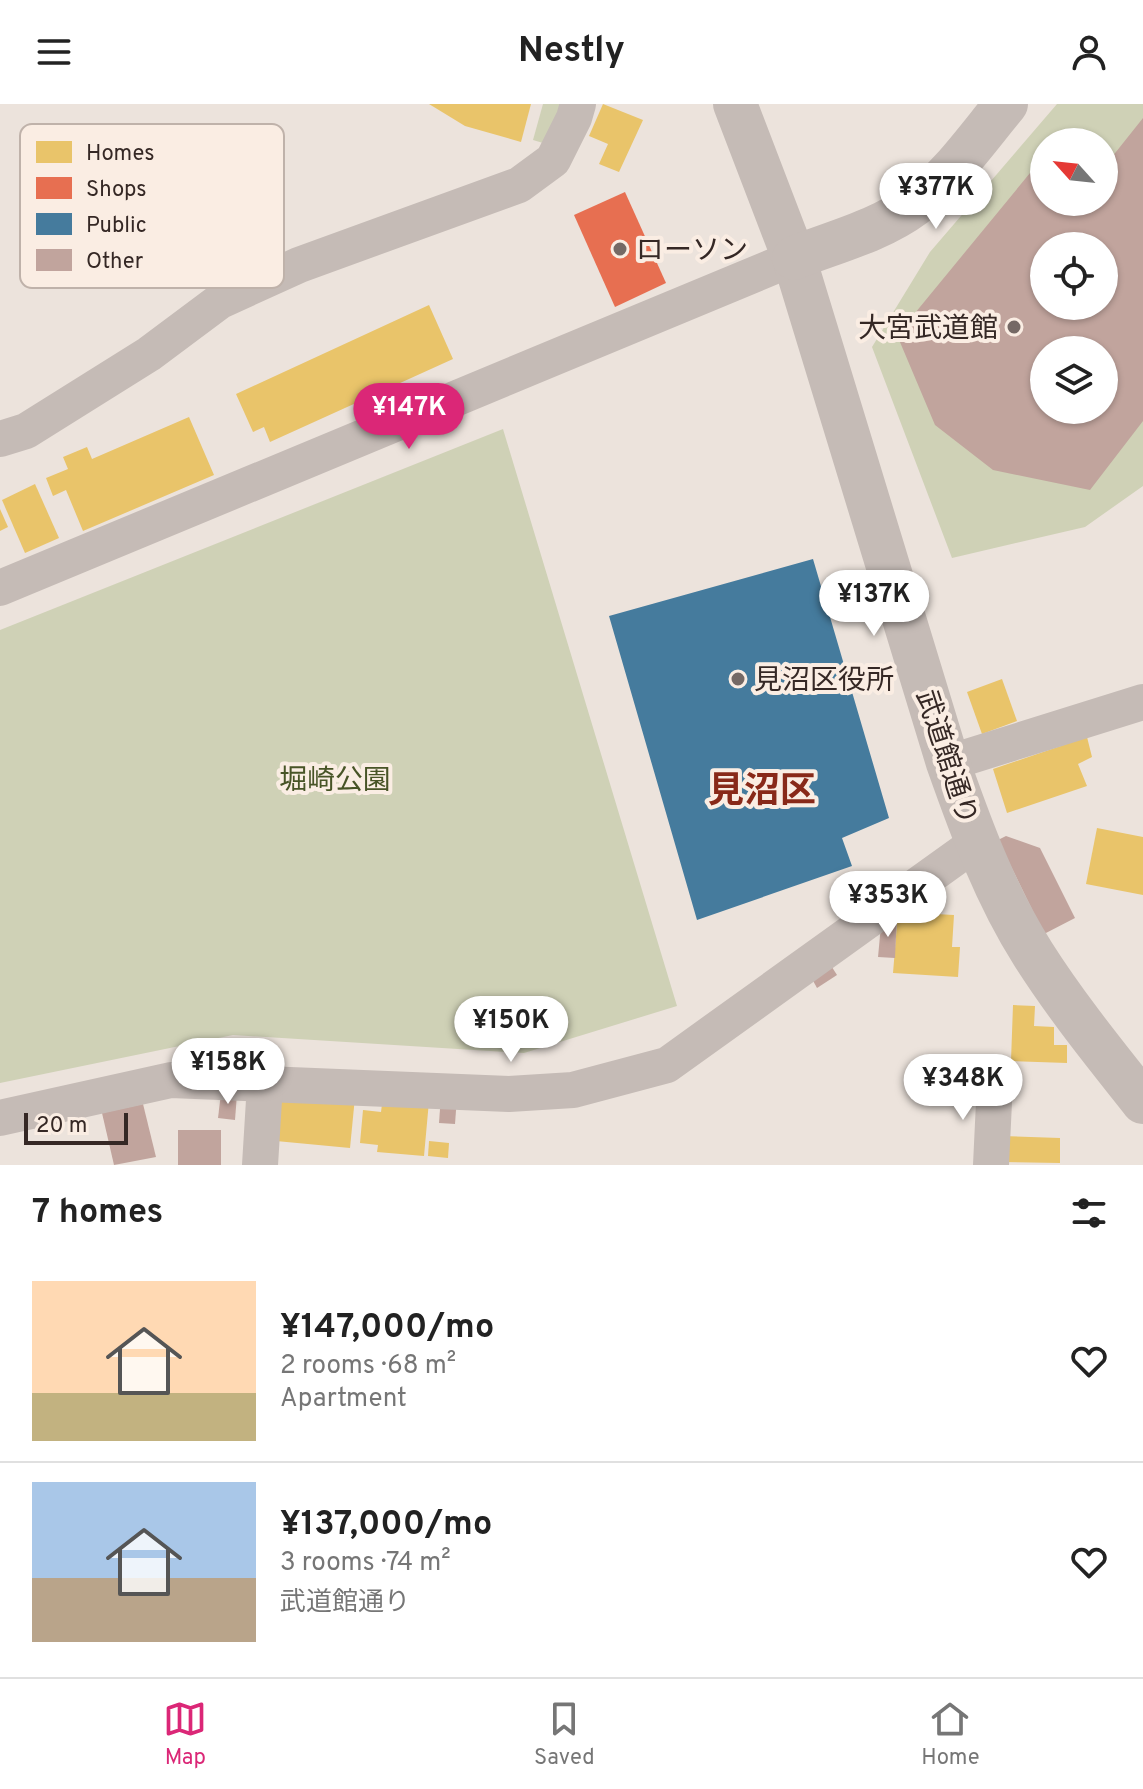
<!DOCTYPE html>
<html lang="en">
<head>
<meta charset="utf-8">
<style>
  body { margin:0; font-family:Overpass,"Noto Sans JP",sans-serif; background:#f6f6f6; color:#222; height:100vh; display:flex; flex-direction:column; font-size:30px; white-space:nowrap }
  * { box-sizing:border-box; margin:0 }
  p { font-size:26px; color:#767676 }
  .icon { flex:none; width:44px; height:44px; fill:none; stroke:currentColor; stroke-width:2; stroke-linecap:round; stroke-linejoin:round }
  .map { position:relative; height:1061px; overflow:hidden }
  .side { display:flex; flex-direction:column; background:#fff; flex:1 }
  .side>* { flex:none }
  .needle { width:52px; rotate:297deg }
  .controls { position:absolute; left:1030px; top:24px; display:grid; gap:16px }
  .controls a { display:grid; place-items:center; width:88px; height:88px; border-radius:50%; background:#fff; box-shadow:0 2px 6px #0004; font-size:40px }
  .scale { position:absolute; left:24px; bottom:20px; width:104px; box-sizing:border-box; padding-left:8px; border:4px solid #352825; border-top:0; font-size:22px; line-height:28px; white-space:nowrap; color:#352825; -webkit-text-stroke:6px #faede3; paint-order:stroke }
  .price { position:absolute; translate:-50% -68px; padding:0 18px; border-radius:28px; background:#fff; color:#222; font-size:26px; line-height:52px; filter:drop-shadow(0 2px 4px #0008) }
  .price::after { content:''; position:absolute; left:50%; top:48px; width:24px; height:18px; margin-left:-12px; background:inherit; clip-path:polygon(0 0,100% 0,50% 100%) }
  .price.selected { background:#db2777; color:#fff }
  ul { padding:0; list-style:none }
  li { display:flex; align-items:center; gap:24px; height:200px; padding:0 32px }
  li+li { border-top:2px solid #e0e0e0 }
  li span { display:grid; place-items:center; flex:none; width:224px; height:160px; border-radius:0px; color:#555 }
  li>.icon { margin-inline-start:auto }
  span .icon { width:96px; height:96px; fill:#fffc; stroke-width:1 }
  li b { font-size:34px }
  h2 { display:flex; justify-content:space-between; align-items:center; height:96px; padding:0 32px; font-size:34px }
  header { display:flex; justify-content:space-between; align-items:center; height:104px; padding:0 32px; background:#fff; font-size:36px; font-weight:700 }
  .dock { display:flex; justify-content:space-around; align-items:center; height:112px; border-top:2px solid #e0e0e0; background:#fff; font-size:22px; color:#767676 }
  .dock a { display:grid; justify-items:center; gap:4px }
  .dock .selected { color:#db2777 }
  .map>svg:first-child { display:block }
  .green { fill:#cfd1b6; fill-rule:evenodd }
  .homes { fill:#e9c46a }
  .shops { fill:#e76f51 }
  .public { fill:#457b9d }
  .building { fill:#c1a49d; fill-rule:evenodd }
  .lines { fill:none; stroke-linecap:round; stroke-linejoin:round }
  .minor { stroke:#c5bbb6; stroke-width:36 }
  .tertiary { stroke:#c5bbb6; stroke-width:44 }
  .poi-dot { fill:#756965; stroke:#faede3; stroke-width:3 }
  .labels { text-anchor:middle; stroke-width:8; stroke-linejoin:round; paint-order:stroke }
  .poi-label { font-size:28px; fill:#352825; stroke:#faede3; text-anchor:start }
  .street-label { font-size:28px; fill:#352825; stroke:#faede3 }
  .park-label { font-size:28px; fill:#485427; stroke:#faede3 }
  .district-label { font-size:36px; font-weight:bold; fill:#882919; stroke:#faede3 }
  .key { fill:#faede3; stroke:#bfb2aa; stroke-width:2 }
  .key-label { font-size:22px; fill:#352825 }
</style>
</head>
<body>
<header><svg class="icon" aria-label="menu" viewBox="0 0 24 24"><path d="M4 6h16M4 12h16M4 18h16"/></svg>Nestly<svg class="icon" aria-label="person" viewBox="0 0 24 24"><circle cx="12" cy="8" r="4"/><path d="M4 21q1-7 8-7t8 7"/></svg></header>
<div class="map">
<svg width="1143" height="1061" viewBox="0 0 1143 1061">
  <rect width="100%" height="100%" fill="#ece3dc"/>
  <g class="green">
    <path d="M 543,0 L 565,0 L 553,42 L 533,36 Z"/>
    <path d="M 1057,0 L 1143,0 L 1143,382 L 1085,423 L 952,454 L 872,243 L 930,148 ZM 1044,38 L 1104,38 L 1104,98 L 1044,98 ZM 1044,142 L 1104,142 L 1104,202 L 1044,202 ZM 1044,246 L 1104,246 L 1104,306 L 1044,306 Z"/>
    <path d="M 503,325 L 677,902 L 524,949 L 233,931 L 0,979 L 0,526 Z"/>
  </g>
  <g class="homes">
    <path d="M 429,0 L 531,0 L 521,38 L 465,22 Z"/>
    <path d="M 603,0 L 643,16 L 619,68 L 599,60 L 608,40 L 589,32 Z"/>
    <path d="M 429,201 L 453,255 L 270,338 L 264,323 L 253,328 L 236,290 Z"/>
    <path d="M 189,313 L 214,371 L 83,427 L 66,386 L 53,392 L 46,374 L 68,365 L 63,353 L 87,343 L 92,355 Z"/>
    <path d="M 35,380 L 59,434 L 25,449 L 2,396 Z"/>
    <path d="M 0,405 L 8,423 L 0,427 Z"/>
    <path d="M 1002,575 L 1017,617 L 982,630 L 967,588 Z"/>
    <path d="M 1087,633 L 1092,653 L 1078,660 L 1087,682 L 1007,709 L 993,665 Z"/>
    <path d="M 1097,724 L 1143,733 L 1143,791 L 1086,780 Z"/>
    <path d="M 898,808 L 954,811 L 952,843 L 960,843 L 958,873 L 893,869 Z"/>
    <path d="M 1013,901 L 1035,902 L 1034,922 L 1054,923 L 1054,941 L 1067,941 L 1067,959 L 1011,957 Z"/>
    <path d="M 280,986 L 355,993 L 350,1044 L 276,1037 Z"/>
    <path d="M 383,993 L 429,997 L 424,1052 L 377,1048 L 378,1041 L 360,1039 L 363,1006 L 381,1008 Z"/>
    <path d="M 1002,1032 L 1060,1034 L 1060,1059 L 1001,1058 Z"/>
    <path d="M 429,1037 L 449,1039 L 448,1054 L 428,1052 Z"/>
  </g>
  <path class="shops" d="M 625,88 L 666,179 L 615,203 L 574,111 Z"/>
  <path class="public" d="M 813,455 L 889,714 L 842,734 L 852,762 L 697,816 L 609,512 Z"/>
  <g class="building">
    <path d="M 1143,14 L 1143,317 L 1090,386 L 993,366 L 935,321 L 897,231 L 1044,52 L 1044,98 L 1104,98 L 1104,63 ZM 1044,142 L 1104,142 L 1104,202 L 1044,202 ZM 1044,246 L 1104,246 L 1104,306 L 1044,306 Z"/>
    <path d="M 1006,732 L 1040,744 L 1075,814 L 1044,830 L 998,736 Z"/>
    <path d="M 897,811 L 895,854 L 878,853 L 881,821 Z"/>
    <path d="M 830,860 L 837,871 L 817,884 L 811,873 Z"/>
    <path d="M 221,989 L 237,990 L 235,1016 L 218,1014 Z"/>
    <path d="M 441,991 L 457,993 L 455,1020 L 439,1019 Z"/>
    <path d="M 143,1000 L 156,1053 L 114,1061 L 102,1009 Z"/>
    <rect x="178" y="1026" width="43" height="35"/>
  </g>
  <g class="lines">
    <g class="minor">
      <path d="M 0,335 L 26,327 L 149,250 L 220,197 L 299,161 L 519,81 L 553,56 L 574,14 L 578,0"/>
      <path d="M 0,484 L 794,154"/>
      <path d="M 948,659 L 1143,598"/>
      <path d="M 0,1014 L 171,976 L 509,990 L 573,986 L 667,961 L 976,739"/>
      <path d="M 260,1061 L 265,980"/>
      <path d="M 991,1061 L 995,977"/>
    </g>
    <g class="tertiary">
      <path d="M 735,0 L 794,154 L 948,659 C 971,724 995,790 1033,850 C 1066,902 1105,950 1143,998"/>
      <path d="M 794,154 C 834,138 879,127 914,101 C 950,74 977,35 1006,0"/>
    </g>
  </g>
  <g class="poi-dot">
    <circle cx="620" cy="145" r="8"/>
    <circle cx="1014" cy="223" r="8"/>
    <circle cx="738" cy="575" r="8"/>
  </g>
  <g class="labels">
    <g class="poi-label">
      <text x="636" y="155">ローソン</text>
      <text x="998" y="233" text-anchor="end">大宮武道館</text>
      <text x="754" y="585">見沼区役所</text>
    </g>
    <g class="street-label">
      <text transform="translate(948 653) rotate(72)" y="10">武道館通り</text>
    </g>
    <g class="park-label">
      <text x="335" y="685">堀崎公園</text>
    </g>
    <g class="district-label">
      <text x="762" y="698">見沼区</text>
    </g>
  </g>
  <rect x="20" y="20" width="264" height="164" rx="12" class="key"/>
  <rect x="36" y="37" width="36" height="22" fill="#e9c46a"/>
  <rect x="36" y="73" width="36" height="22" fill="#e76f51"/>
  <rect x="36" y="109" width="36" height="22" fill="#457b9d"/>
  <rect x="36" y="145" width="36" height="22" fill="#c1a49d"/>
  <g class="key-label">
    <text x="86" y="56">Homes</text>
    <text x="86" y="92">Shops</text>
    <text x="86" y="128">Public</text>
    <text x="86" y="164">Other</text>
  </g>
</svg>
<div class="controls">
<a><svg class="needle" viewBox="-14 -14 28 28"><path d="M0-13l5 13h-10z" fill="#e53935"/><path d="M0 13l5-13h-10z" fill="#767676"/></svg></a>
<a><svg class="icon" aria-label="locate" viewBox="0 0 24 24"><circle cx="12" cy="12" r="6"/><path d="M12 2v4M12 18v4M2 12h4M18 12h4"/></svg></a>
<a><svg class="icon" aria-label="layers" viewBox="0 0 24 24"><path d="M12 4l9 5-9 5-9-5zM3 14l9 5 9-5"/></svg></a>
</div>
<div class="scale">20 m</div>
<b class="price" style="left:936px;top:127px">¥377K</b>
<b class="price selected" style="left:409px;top:347px">¥147K</b>
<b class="price" style="left:874px;top:534px">¥137K</b>
<b class="price" style="left:888px;top:835px">¥353K</b>
<b class="price" style="left:511px;top:960px">¥150K</b>
<b class="price" style="left:228px;top:1002px">¥158K</b>
<b class="price" style="left:963px;top:1018px">¥348K</b>
</div>
<section class="side">
<h2>7 homes<svg class="icon" aria-label="filters" viewBox="0 0 24 24"><path d="M4 7h16M4 17h16"/><circle cx="9" cy="7" r="2"/><circle cx="15" cy="17" r="2"/></svg></h2>
<ul>
<li><span style="background:linear-gradient(#ffd9b3 70%,#c2b280 0)"><svg class="icon" aria-label="home" viewBox="0 0 24 24"><path d="M3 11l9-7 9 7M6 9v11h12V9"/></svg></span><div><b>¥147,000/mo</b><p>2 rooms · 68 m²</p><p>Apartment</p></div><svg class="icon" aria-label="heart" viewBox="0 0 24 24"><path d="M12 20l-8-8c-3-5 5-10 8-4 3-6 11-1 8 4z"/></svg></li>
<li><span style="background:linear-gradient(#a9c7e8 60%,#b9a48a 0)"><svg class="icon" aria-label="home" viewBox="0 0 24 24"><path d="M3 11l9-7 9 7M6 9v11h12V9"/></svg></span><div><b>¥137,000/mo</b><p>3 rooms · 74 m²</p><p>武道館通り</p></div><svg class="icon" aria-label="heart" viewBox="0 0 24 24"><path d="M12 20l-8-8c-3-5 5-10 8-4 3-6 11-1 8 4z"/></svg></li>
</ul>
</section>
<nav class="dock">
<a class="selected"><svg class="icon" aria-label="map" viewBox="0 0 24 24"><path d="M3 6l6-2 6 2 6-2v14l-6 2-6-2-6 2zM9 4v14M15 6v14"/></svg>Map</a>
<a><svg class="icon" aria-label="saved" viewBox="0 0 24 24"><path d="M7 4h10v16l-5-4-5 4z"/></svg>Saved</a>
<a><svg class="icon" aria-label="home" viewBox="0 0 24 24"><path d="M3 11l9-7 9 7M6 9v11h12V9"/></svg>Home</a>
</nav>
</body>
</html>
